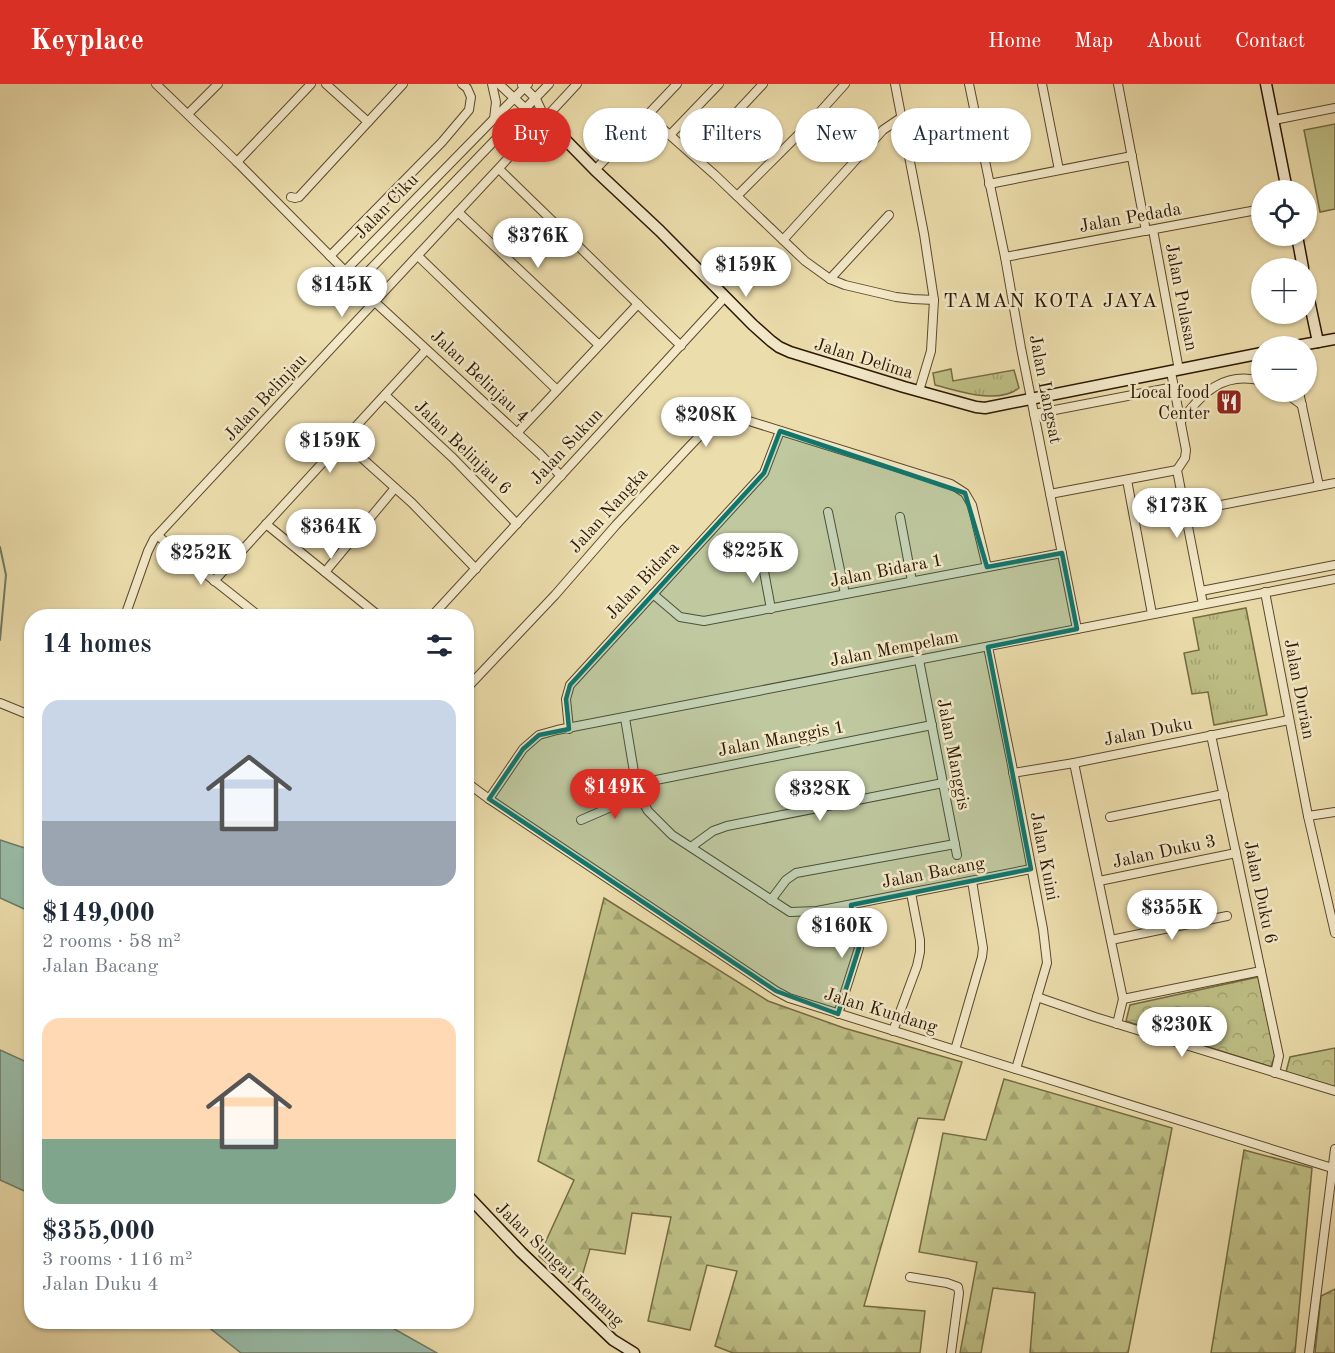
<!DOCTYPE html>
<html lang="en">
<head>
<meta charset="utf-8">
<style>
  body { margin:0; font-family:"Old Standard TT",serif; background:#f2f2f3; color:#1f2937; height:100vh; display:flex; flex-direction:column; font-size:22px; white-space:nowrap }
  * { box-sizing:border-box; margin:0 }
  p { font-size:20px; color:#747a83 }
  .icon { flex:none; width:33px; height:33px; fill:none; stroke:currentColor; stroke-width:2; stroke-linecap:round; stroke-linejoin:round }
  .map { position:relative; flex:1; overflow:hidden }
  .side { position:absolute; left:24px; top:525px; width:450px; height:720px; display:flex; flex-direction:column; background:#fff; border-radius:24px; box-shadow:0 2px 4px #0004 }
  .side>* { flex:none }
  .guide { position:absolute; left:492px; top:24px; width:570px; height:54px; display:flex; gap:12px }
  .buttons { position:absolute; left:1251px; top:96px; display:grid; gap:12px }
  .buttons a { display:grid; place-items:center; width:66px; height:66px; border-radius:50%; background:#fff; box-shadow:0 2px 4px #0004; font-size:30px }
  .price { position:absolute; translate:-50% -51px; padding:0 14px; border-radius:21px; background:#fff; color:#222; font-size:20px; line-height:39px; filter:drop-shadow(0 2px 3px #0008) }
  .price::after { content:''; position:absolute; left:50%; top:36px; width:18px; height:14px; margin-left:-9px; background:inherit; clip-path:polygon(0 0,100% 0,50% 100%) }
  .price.active { background:#d93025; color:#fff }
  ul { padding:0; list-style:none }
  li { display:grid; align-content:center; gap:12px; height:318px; padding:0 18px }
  li span { display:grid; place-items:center; height:186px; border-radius:18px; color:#555 }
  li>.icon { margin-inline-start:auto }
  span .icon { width:108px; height:108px; fill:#fffc; stroke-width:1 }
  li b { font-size:26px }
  h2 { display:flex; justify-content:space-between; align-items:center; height:72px; padding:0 18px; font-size:26px }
  .pill { padding:0 21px; border-radius:27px; background:#fff; box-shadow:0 2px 4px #0004; font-size:21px; line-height:54px }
  .pill.active { background:#d93025; color:#fff }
  header { display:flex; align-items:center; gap:36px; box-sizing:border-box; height:84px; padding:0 30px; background:#d93025; color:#fff }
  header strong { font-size:28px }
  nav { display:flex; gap:33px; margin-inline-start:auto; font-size:21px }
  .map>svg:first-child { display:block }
  .grass { fill:url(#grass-tufts); stroke:#746b42; stroke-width:1.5 }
  .forest { fill:url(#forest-firs); stroke:#746b42; stroke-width:1.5 }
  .park { fill:url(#park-crowns); stroke:#746b42; stroke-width:1.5 }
  .pitch { fill:#bebf85; stroke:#746b42; stroke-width:1.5 }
  .water { fill:#99bca8; stroke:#6d7a65; stroke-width:1.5 }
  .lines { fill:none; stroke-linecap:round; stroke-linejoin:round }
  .stream { stroke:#6d7a65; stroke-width:2 }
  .street-casing { stroke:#5b482b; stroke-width:10 }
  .secondary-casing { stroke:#2b1700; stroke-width:13 }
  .street { stroke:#f3e9c9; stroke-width:8 }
  .secondary { stroke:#f3e9c9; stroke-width:10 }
  .marked { fill:#0f766e; fill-opacity:0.2; stroke:#0f766e; stroke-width:4.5; stroke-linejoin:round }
  .labels { text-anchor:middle; stroke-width:5; stroke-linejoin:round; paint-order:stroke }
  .street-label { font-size:18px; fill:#2b1700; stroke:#f3e9c9 }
  .poi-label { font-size:18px; fill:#2b1700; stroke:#f3e9c9; text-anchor:end }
  .neighbourhood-label { font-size:20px; letter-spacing:1.5px; fill:#2b1700; stroke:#f3e9c9 }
</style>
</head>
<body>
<header>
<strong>Keyplace</strong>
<nav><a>Home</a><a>Map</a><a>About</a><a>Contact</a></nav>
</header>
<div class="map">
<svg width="1335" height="1269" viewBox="0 0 1335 1269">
  <defs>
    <pattern id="grass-tufts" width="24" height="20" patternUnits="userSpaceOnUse" patternTransform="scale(1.5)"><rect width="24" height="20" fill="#bebf85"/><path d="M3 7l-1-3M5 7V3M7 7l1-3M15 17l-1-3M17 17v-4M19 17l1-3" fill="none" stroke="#a3a371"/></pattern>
    <pattern id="forest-firs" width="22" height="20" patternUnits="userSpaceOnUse" patternTransform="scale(1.5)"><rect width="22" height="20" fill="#bebf85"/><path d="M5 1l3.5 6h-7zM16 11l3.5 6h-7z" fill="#a3a371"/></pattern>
    <pattern id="park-crowns" width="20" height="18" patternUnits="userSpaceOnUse" patternTransform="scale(1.5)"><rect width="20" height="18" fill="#bebf85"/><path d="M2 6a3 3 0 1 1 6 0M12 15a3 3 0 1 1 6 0" fill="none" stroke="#a3a371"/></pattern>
  </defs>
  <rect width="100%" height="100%" fill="#ecddac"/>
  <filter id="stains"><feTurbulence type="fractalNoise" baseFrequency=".00333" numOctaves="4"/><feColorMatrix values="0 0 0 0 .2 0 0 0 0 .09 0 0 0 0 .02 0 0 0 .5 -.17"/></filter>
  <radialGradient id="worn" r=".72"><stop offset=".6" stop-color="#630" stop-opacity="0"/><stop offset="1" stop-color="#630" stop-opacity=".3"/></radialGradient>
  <g class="grass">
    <path d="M 951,285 L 953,297 L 1014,286 L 1019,304 C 998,321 959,307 935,301 L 933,289 Z"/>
    <path d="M 1246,524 L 1267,631 L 1214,641 L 1208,608 L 1192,610 L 1184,569 L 1199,566 L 1193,534 Z"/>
  </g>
  <g class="forest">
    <path d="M 604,814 L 768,917 L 844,944 L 962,978 L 944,1036 L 918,1034 L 864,1222 L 925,1227 L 920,1269 L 733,1269 L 715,1262 L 737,1187 L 707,1181 L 690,1246 L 648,1237 L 671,1133 L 632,1129 L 625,1170 L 590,1165 L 578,1206 L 539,1172 L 574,1096 L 538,1077 Z"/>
    <path d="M 1004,995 L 1172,1044 L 1128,1269 L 1030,1269 L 1035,1209 L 993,1204 L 981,1269 L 960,1269 L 977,1178 L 919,1168 L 943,1049 L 986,1056 Z"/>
    <path d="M 1244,1066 L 1312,1084 L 1295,1269 L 1211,1269 Z"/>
    <path d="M 1335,1205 L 1335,1269 L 1315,1269 L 1321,1212 Z"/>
  </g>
  <g class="park">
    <path d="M 1258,893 L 1275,971 L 1271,983 L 1126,937 L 1130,921 Z"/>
    <path d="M 1335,964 L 1335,1003 L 1286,988 L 1290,973 Z"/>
  </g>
  <path class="pitch" d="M 1335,40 L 1335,125 L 1320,128 L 1304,46 Z"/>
  <g class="water">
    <path d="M 0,756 L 31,766 L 31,828 L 0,814 Z"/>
    <path d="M 0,966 L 31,980 L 31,1110 L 0,1096 Z"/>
    <path d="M 202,1238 L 382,1238 L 437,1269 L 241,1269 Z"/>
  </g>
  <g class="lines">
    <path class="stream" d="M 0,463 L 6,491 L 0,556"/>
    <defs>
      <g id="street">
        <path d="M 156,0 L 237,78 L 345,187"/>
        <path d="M 326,0 L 368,38"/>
        <path d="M 492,0 L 496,18 L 494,35"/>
        <path d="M 499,0 L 526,25 L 545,35"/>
        <path d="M 528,0 L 345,187 L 358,198 L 549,0"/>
        <path d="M 895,0 L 924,150 L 934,216 L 931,267 L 919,307"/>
        <path d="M 969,0 L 1005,173 L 1021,264 L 1077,545"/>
        <path d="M 1042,0 L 1059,86"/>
        <path d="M 1118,0 L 1146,147"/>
        <path d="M 522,1 L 536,15 L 545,34"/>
        <path d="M 188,30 L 218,0"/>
        <path d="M 647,31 L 715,91 L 805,177 L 830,195 L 845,201 L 896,213 L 913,215 L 934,216"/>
        <path d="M 1274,36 L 1335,24"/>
        <path d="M 670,51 L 719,0"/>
        <path d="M 695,73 L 763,0"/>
        <path d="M 237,78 L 311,0"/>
        <path d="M 499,85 L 681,262"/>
        <path d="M 595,86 L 677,0"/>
        <path d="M 989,100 L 1132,72"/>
        <path d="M 737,112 L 810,39 L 845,0"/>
        <path d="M 291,113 L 295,114 L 299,113 L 403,0"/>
        <path d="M 458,128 L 599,261"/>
        <path d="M 1153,146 L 1179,286"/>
        <path d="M 783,156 L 883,46 L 902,33"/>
        <path d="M 330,172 L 442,58 L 469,26 L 471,13 L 467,4 L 462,0"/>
        <path d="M 418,172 L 557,306"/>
        <path d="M 1005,173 L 1262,125"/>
        <path d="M 830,195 L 889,131"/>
        <path d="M 375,218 L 540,370 L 561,392"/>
        <path d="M 1171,288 L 1186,366 L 1185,374 L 1177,386 L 1203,520"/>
        <path d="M 1284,308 L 1302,321"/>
        <path d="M 1299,308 L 1319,402"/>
        <path d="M 385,311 L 453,374 L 517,440"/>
        <path d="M 1034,330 L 1174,303"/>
        <path d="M 1181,337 C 1202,309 1223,287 1262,297"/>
        <path d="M 517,349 L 638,220"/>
        <path d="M 343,357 L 412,419 L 476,485"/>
        <path d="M 1127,396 L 1152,530"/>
        <path d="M 1050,410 L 1177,386"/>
        <path d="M 828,428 L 845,510"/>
        <path d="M 1185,428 L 1335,399"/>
        <path d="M 900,433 L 912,497"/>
        <path d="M 266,440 L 379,532"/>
        <path d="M 158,452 L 259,532"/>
        <path d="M 761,471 L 771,525"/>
        <path d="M 325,488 L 395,404"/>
        <path d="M 214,497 L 426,266"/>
        <path d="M 1201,507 L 1335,481"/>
        <path d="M 1265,508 L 1308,732 L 1335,849"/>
        <path d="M 653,510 L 680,533 L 704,537 L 1062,469"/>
        <path d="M 125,532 L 148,467 L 154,455 L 577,0"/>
        <path d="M 432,532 L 725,213"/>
        <path d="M 988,563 L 1011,676 L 1043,845 L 1047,879 L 1016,985"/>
        <path d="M 919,576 L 957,771"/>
        <path d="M 466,605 L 555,511 L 616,441 L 688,364 L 713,338 L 722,333 L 733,332 L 951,400 L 965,409 L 972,421 L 987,483"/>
        <path d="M 0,619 L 32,632"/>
        <path d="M 625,634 L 636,700 L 639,711 L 648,727 L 672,751 L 790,828 L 817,827 L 1031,785"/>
        <path d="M 569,645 L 566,615 L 570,601 L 764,389 L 780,347"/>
        <path d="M 1211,651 L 1279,972 L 1275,989"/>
        <path d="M 1074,679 L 1123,915 L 1117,940"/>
        <path d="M 1013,689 L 1074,679 L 1289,636"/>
        <path d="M 466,698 L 489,715 L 776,907 L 789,914 L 1335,1085"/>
        <path d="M 636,700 L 932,641"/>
        <path d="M 489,715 L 523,665 L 539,651 L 557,646 L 1335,495"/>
        <path d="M 1308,732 L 1335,728"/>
        <path d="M 1110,733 L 1224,710"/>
        <path d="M 581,736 L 639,711"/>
        <path d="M 691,763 L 713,747 L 727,742 L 943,699"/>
        <path d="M 1099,797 L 1236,769"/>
        <path d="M 771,816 L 786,796 L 796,789 L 955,760"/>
        <path d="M 1111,856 L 1227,832"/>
        <path d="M 1037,913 L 1095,933 L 1335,1007"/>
        <path d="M 1123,915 L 1261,887"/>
        <path d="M 838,930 L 859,864 L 851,821"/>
        <path d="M 893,947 L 917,882 L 920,868 L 920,856 L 911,809"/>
        <path d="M 955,966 L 982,873 L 983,864 L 972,797"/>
        <path d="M 910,1193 L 947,1199 L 958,1203 L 959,1209 L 951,1269"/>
        <path d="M 1309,1269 L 1335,1065"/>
      </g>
      <g id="secondary">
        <path d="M 1266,0 L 1287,106"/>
        <path d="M 545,35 L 595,86 L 660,147 L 753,241 L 771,257 L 779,263 L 790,268 L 904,303 L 976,323 L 985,324 L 1262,269"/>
        <path d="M 1297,152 L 1303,184"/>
        <path d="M 1306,202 L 1318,258"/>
        <path d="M 1296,262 L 1335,255"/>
        <path d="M 466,1110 L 521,1168 L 613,1256 L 634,1269"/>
      </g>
    </defs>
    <use href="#street" class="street-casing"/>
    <use href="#secondary" class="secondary-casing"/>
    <use href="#street" class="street"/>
    <use href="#secondary" class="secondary"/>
  </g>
  <path class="marked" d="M 780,347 L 965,409 L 987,483 L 1062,469 L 1077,545 L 988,563 L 1031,785 L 851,821 L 859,864 L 838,930 L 776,907 L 489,715 L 523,665 L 539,651 L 569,645 L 566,615 L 570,601 L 764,389 Z"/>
  <defs>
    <symbol id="restaurant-square" viewBox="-11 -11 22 22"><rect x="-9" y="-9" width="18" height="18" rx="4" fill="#8f2418" stroke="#f3e9c9"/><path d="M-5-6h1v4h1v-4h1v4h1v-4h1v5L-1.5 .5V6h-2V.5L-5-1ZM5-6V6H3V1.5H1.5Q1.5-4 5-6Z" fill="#fff"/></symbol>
  </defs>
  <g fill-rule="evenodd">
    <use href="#restaurant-square" x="1214" y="303" width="30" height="30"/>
  </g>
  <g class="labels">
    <g class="street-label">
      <text transform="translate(386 122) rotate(-46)" y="6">Jalan Ciku</text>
      <text transform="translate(1130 133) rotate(-10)" y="6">Jalan Pedada</text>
      <text transform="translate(1182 213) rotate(79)" y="6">Jalan Pulasan</text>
      <text transform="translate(864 274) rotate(17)" y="6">Jalan Delima</text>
      <text transform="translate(480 292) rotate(43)" y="6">Jalan Belinjau 4</text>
      <text transform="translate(1046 305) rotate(79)" y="6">Jalan Langsat</text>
      <text transform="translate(265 313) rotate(-47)" y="6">Jalan Belinjau</text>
      <text transform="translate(566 362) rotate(-47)" y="6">Jalan Sukun</text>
      <text transform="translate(463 363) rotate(44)" y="6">Jalan Belinjau 6</text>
      <text transform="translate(608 426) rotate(-48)" y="6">Jalan Nangka</text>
      <text transform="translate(886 486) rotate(-11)" y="6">Jalan Bidara 1</text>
      <text transform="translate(642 496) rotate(-47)" y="6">Jalan Bidara</text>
      <text transform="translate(894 564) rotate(-11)" y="6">Jalan Mempelam</text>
      <text transform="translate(1300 605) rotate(79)" y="6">Jalan Durian</text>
      <text transform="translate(1148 647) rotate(-11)" y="6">Jalan Duku</text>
      <text transform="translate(781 654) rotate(-11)" y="6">Jalan Manggis 1</text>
      <text transform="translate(954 670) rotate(79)" y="6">Jalan Manggis</text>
      <text transform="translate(1164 767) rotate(-12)" y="6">Jalan Duku 3</text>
      <text transform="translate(1045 772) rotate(79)" y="6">Jalan Kuini</text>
      <text transform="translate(933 788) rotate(-11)" y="6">Jalan Bacang</text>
      <text transform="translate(1261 808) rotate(78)" y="6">Jalan Duku 6</text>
      <text transform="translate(881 926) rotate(17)" y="6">Jalan Kundang</text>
      <text transform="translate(560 1180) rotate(44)" y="6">Jalan Sungai Kemang</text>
    </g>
    <g class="poi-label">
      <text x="1210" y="314">Local food<tspan x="1210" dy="21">Center</tspan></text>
    </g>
    <g class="neighbourhood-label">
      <text x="1051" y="223">TAMAN KOTA JAYA</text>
    </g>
  </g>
  <rect width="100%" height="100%" filter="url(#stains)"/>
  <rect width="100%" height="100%" fill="url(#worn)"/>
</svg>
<div class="buttons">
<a><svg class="icon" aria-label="locate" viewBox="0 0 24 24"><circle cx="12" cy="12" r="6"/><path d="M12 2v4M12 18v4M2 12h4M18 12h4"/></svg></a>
<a>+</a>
<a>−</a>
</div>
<b class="price" style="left:538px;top:185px">$376K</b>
<b class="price" style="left:746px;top:214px">$159K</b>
<b class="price" style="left:342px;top:234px">$145K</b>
<b class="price" style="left:706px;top:364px">$208K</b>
<b class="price" style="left:330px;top:390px">$159K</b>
<b class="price" style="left:1177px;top:455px">$173K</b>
<b class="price" style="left:331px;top:476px">$364K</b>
<b class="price" style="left:753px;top:500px">$225K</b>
<b class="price" style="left:201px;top:502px">$252K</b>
<b class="price active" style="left:615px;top:736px">$149K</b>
<b class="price" style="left:820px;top:738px">$328K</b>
<b class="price" style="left:1172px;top:857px">$355K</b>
<b class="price" style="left:842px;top:875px">$160K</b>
<b class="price" style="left:1182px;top:974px">$230K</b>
<div class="guide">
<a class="pill active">Buy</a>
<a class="pill">Rent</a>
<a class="pill">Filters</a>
<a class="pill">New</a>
<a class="pill">Apartment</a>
</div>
<section class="side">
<h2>14 homes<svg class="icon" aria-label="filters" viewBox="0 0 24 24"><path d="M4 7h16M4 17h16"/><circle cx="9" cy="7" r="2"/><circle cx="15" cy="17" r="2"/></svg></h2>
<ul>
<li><span style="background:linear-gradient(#c9d6e8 65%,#9aa5b1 0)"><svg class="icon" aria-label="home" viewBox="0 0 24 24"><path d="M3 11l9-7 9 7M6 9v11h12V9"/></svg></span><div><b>$149,000</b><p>2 rooms · 58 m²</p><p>Jalan Bacang</p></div></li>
<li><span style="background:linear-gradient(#ffd9b3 65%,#7fa58c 0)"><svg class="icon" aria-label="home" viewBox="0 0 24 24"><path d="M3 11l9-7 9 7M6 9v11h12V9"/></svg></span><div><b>$355,000</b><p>3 rooms · 116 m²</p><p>Jalan Duku 4</p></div></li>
</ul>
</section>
</div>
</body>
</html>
